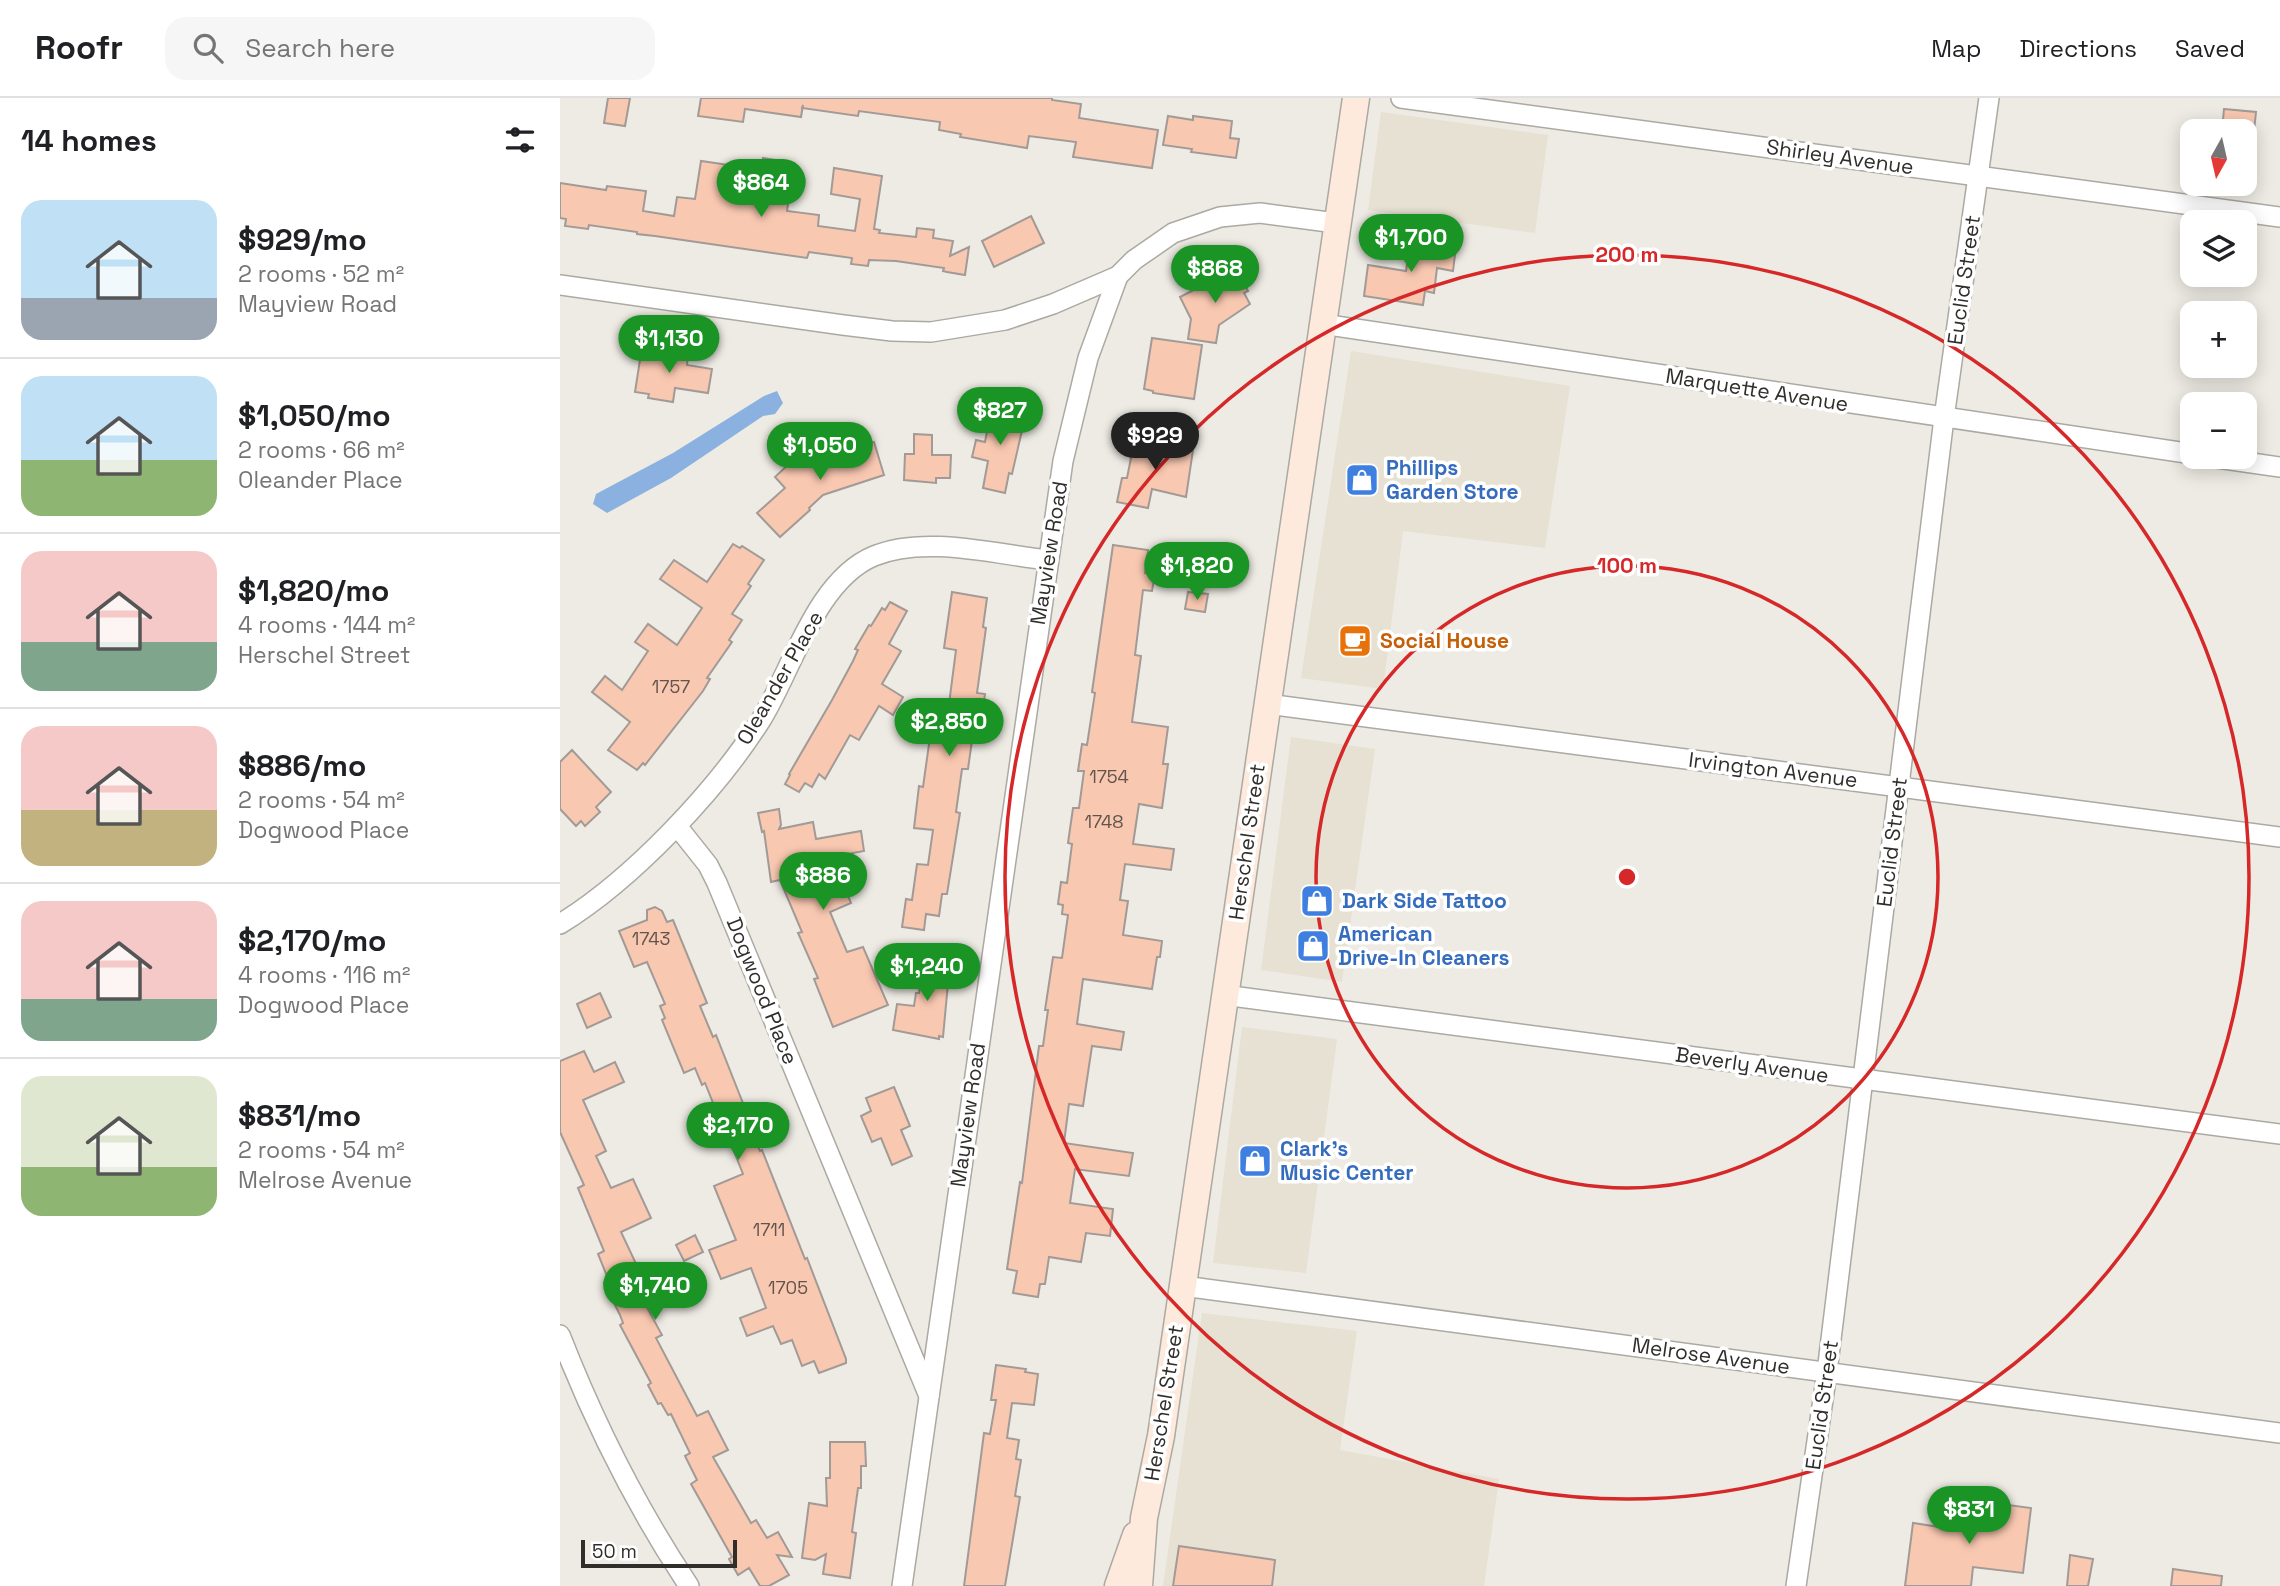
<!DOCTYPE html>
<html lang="en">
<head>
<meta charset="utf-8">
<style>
  body { margin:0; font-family:"Space Grotesk",sans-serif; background:#f6f6f6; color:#202124; height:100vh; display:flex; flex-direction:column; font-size:26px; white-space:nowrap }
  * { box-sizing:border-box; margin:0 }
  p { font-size:23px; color:#757577 }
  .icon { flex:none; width:38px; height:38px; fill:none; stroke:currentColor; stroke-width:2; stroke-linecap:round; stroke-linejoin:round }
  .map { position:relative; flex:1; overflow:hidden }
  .sheet { display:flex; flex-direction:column; background:#fff; width:560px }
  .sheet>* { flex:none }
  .needle { width:46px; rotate:188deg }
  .buttons { position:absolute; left:1620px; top:21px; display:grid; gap:14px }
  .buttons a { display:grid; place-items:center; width:77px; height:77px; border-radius:14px; background:#fff; box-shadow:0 4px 18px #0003; font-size:35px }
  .scale { position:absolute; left:21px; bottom:18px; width:156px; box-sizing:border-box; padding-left:7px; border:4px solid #2f2e2b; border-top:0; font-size:19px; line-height:24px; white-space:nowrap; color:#2f2e2b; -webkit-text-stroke:5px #fff; paint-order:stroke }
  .price { position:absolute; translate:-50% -60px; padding:0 16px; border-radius:24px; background:#1a9424; color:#fff; font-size:23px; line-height:46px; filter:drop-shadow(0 2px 4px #0008) }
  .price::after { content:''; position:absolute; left:50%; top:42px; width:21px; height:16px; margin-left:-10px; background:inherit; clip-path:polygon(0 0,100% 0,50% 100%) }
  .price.current { background:#222; color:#fff }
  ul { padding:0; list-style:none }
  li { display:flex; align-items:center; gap:21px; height:175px; padding:0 21px }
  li+li { border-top:2px solid #e0e0e0 }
  li span { display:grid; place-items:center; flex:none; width:196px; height:140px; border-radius:21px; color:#555 }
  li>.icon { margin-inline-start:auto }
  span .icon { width:84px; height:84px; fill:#fffc; stroke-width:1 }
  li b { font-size:30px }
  h2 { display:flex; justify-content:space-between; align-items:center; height:84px; padding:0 21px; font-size:30px }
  header { display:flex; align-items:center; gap:42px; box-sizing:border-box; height:98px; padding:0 35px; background:#fff; border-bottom:2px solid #e0e0e0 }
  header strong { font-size:33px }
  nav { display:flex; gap:38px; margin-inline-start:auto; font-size:24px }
  .search { width:490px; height:63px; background:#f6f6f6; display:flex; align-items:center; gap:18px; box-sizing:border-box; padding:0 24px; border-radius:21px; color:#757577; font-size:26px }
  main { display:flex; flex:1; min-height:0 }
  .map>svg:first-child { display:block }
  .built { fill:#e6e1d2 }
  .water { fill:#8bb1e0 }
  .building { fill:#f9c8b1; stroke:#a29a96; stroke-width:2 }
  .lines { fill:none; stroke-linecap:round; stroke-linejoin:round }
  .minor-casing { stroke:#aba9a2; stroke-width:22 }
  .secondary-casing { stroke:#aba9a2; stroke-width:29 }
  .minor { stroke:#fff; stroke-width:19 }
  .secondary { stroke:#fdeadc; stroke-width:26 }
  .ring { fill:none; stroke:#d62828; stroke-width:3.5 }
  .labels { text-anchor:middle; stroke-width:7; stroke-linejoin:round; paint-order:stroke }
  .number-label { font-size:18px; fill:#62544c }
  .street-label { font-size:21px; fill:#2f2e2b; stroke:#fff }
  .shop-label { font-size:21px; font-weight:bold; fill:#366cbe; stroke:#fff; text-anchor:start }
  .food-label { font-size:21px; font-weight:bold; fill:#c56008; stroke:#fff; text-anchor:start }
  .centre { fill:#d62828; stroke:#fff; stroke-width:3.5 }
  .ring-label { font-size:21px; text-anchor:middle; font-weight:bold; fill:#d62828; stroke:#fff; stroke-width:7; stroke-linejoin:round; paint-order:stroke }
</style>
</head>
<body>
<header>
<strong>Roofr</strong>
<div class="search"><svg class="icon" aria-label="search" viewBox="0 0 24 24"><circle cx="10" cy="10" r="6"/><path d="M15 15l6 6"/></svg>Search here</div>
<nav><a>Map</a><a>Directions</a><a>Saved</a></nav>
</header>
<main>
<section class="sheet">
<h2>14 homes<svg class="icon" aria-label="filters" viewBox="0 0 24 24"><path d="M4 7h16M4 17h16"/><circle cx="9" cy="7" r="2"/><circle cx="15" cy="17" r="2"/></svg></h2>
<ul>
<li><span style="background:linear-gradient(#bfe0f5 70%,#9aa5b1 0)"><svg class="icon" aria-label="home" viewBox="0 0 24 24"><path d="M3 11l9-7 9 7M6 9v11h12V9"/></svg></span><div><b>$929/mo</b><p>2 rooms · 52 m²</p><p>Mayview Road</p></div></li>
<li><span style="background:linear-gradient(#bfe0f5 60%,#8fb573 0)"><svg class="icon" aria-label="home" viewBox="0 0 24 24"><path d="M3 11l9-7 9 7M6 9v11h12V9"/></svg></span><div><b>$1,050/mo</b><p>2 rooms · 66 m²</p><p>Oleander Place</p></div></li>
<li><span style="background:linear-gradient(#f6c9c9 65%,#7fa58c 0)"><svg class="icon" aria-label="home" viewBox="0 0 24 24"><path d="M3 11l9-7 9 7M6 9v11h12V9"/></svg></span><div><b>$1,820/mo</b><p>4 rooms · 144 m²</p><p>Herschel Street</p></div></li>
<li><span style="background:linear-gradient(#f6c9c9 60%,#c2b280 0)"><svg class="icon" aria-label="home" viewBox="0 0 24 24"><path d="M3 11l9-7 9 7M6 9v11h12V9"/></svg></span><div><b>$886/mo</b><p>2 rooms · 54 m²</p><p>Dogwood Place</p></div></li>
<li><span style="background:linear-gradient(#f6c9c9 70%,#7fa58c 0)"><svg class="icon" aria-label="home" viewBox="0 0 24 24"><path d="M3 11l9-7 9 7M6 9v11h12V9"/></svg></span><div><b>$2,170/mo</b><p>4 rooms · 116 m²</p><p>Dogwood Place</p></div></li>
<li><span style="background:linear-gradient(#dfe7d0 65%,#8fb573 0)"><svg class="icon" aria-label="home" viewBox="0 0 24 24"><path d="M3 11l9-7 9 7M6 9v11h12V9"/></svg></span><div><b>$831/mo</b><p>2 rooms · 54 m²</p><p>Melrose Avenue</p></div></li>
</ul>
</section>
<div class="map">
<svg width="1720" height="1488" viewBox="0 0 1720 1488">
  <rect width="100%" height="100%" fill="#edebe3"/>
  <g class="built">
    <path d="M 821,14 L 988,37 L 975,135 L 808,112 Z"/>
    <path d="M 791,253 L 1010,288 L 985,450 L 843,433 L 823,591 L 741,580 Z"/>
    <path d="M 731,639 L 815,651 L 782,884 L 701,872 Z"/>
    <path d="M 682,929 L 777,941 L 746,1175 L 653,1165 Z"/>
    <path d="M 642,1215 L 797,1233 L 780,1352 L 939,1381 L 924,1488 L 603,1488 Z"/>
  </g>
  <path class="water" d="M 217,293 L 223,305 L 215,316 L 203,318 L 111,380 L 47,415 L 33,406 L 36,396 L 113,355 L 204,298 Z"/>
  <g class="building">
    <path d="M 48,0 L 70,0 L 65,28 L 44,25 Z"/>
    <path d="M 141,0 L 492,0 L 492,2 L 521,6 L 519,20 L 598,32 L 592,70 L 513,59 L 516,44 L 469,38 L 467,50 L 400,39 L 401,36 L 379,32 L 380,24 L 299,13 L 298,18 L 242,10 L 243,7 L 241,19 L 185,11 L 183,24 L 138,18 Z"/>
    <path d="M 1664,11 L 1696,14 L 1694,33 L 1662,33 Z"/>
    <path d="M 608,18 L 633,22 L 633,18 L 672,23 L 670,40 L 679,41 L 676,60 L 631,54 L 632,51 L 603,47 Z"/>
    <path d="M 203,60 L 234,65 L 227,113 L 259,117 L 258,128 L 295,133 L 300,101 L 271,96 L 274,70 L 322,78 L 314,131 L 320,132 L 319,135 L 356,139 L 357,130 L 374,132 L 373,140 L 393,143 L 390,158 L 409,149 L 405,177 L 387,174 L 383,173 L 384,170 L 336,163 L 309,162 L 308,168 L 291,166 L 292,160 L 249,154 L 247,160 L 95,138 L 77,136 L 77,134 L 29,127 L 28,131 L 5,128 L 6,121 L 0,120 L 0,85 L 46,92 L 47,88 L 86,93 L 83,113 L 114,118 L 117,99 L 135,101 L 141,63 L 169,67 L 164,97 L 197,103 Z"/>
    <path d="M 471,118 L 484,145 L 434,169 L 422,143 Z"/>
    <path d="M 851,141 L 896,148 L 893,173 L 877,170 L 874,195 L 865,193 L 863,207 L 804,198 L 808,167 L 846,173 Z"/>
    <path d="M 676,170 L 688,193 L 684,195 L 690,206 L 659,227 L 656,245 L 628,241 L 631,221 L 620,199 Z"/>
    <path d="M 592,240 L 642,247 L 634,301 L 593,295 L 593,293 L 584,291 Z"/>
    <path d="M 82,249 L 128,256 L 127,267 L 152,271 L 148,295 L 115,290 L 113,304 L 88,300 L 89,296 L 75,294 Z"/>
    <path d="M 432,308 L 466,315 L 452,376 L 449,375 L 445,395 L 423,390 L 428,363 L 412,359 L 416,342 L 425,344 Z"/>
    <path d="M 300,335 L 303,347 L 314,344 L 324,377 L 263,397 L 249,410 L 250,412 L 220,439 L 197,415 L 225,390 L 215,379 L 231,364 L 235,369 L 288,352 L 284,340 Z"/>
    <path d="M 354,336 L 372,337 L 372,357 L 391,357 L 390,380 L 376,380 L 376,385 L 344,382 L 345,356 L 354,356 Z"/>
    <path d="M 575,340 L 633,352 L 626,399 L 592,391 L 588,410 L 557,404 L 562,380 L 567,380 Z"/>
    <path d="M 173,446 L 180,450 L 182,448 L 204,462 L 188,486 L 191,488 L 172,516 L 182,522 L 169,542 L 172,544 L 147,580 L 150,581 L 143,593 L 85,667 L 83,665 L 77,672 L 48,652 L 70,624 L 32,594 L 45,578 L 62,592 L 88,553 L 75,544 L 88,526 L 117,547 L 142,510 L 100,481 L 114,462 L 147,484 Z"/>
    <path d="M 553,447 L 588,452 L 585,475 L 595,476 L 592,493 L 583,492 L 575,557 L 581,558 L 572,624 L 608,629 L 603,666 L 608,666 L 602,710 L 579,706 L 573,746 L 614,751 L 611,772 L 565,766 L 560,802 L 568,803 L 563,837 L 602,843 L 600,859 L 597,859 L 592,891 L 523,881 L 517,926 L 564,934 L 561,952 L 532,948 L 523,1008 L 509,1006 L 504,1045 L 573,1055 L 569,1078 L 515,1071 L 510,1105 L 553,1111 L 550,1138 L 526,1135 L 521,1164 L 489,1159 L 485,1186 L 480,1186 L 478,1199 L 453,1195 L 457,1173 L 447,1171 L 460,1084 L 462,1085 L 479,948 L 483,948 L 488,912 L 485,912 L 493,859 L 502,860 L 508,817 L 502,816 L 503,807 L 498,806 L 501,784 L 507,785 L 512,746 L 508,745 L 513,710 L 519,710 L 524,673 L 518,673 L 522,646 L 527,647 L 535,595 L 532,594 Z"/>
    <path d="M 392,494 L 427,500 L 423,529 L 426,530 L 417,595 L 425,596 L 421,622 L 415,621 L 408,671 L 402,671 L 396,714 L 400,715 L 387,796 L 382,796 L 379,818 L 366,816 L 364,832 L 342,829 L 346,801 L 352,802 L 357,766 L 368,767 L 373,732 L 354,730 L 359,688 L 363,689 L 371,632 L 376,633 L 380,605 L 389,606 L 396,552 L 384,550 Z"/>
    <path d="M 628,494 L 648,496 L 645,514 L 625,511 Z"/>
    <path d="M 330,504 L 347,513 L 329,546 L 341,553 L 322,586 L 343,599 L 333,617 L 319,608 L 299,642 L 290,637 L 265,681 L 259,676 L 252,689 L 245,685 L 239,694 L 225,686 L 230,677 L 229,676 L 272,602 L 293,563 L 298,552 L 295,551 L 309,527 L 311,528 L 322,510 L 325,512 Z"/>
    <path d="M 12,652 L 51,694 L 36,709 L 40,714 L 25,728 L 21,723 L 16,728 L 0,711 L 0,664 Z"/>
    <path d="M 219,711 L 221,727 L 219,731 L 253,724 L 256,741 L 301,733 L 304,753 L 282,757 L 293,782 L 283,786 L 291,805 L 270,814 L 287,854 L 303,849 L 328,907 L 273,929 L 254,881 L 258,880 L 238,835 L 242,834 L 220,782 L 211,784 L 204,733 L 202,734 L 198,715 Z"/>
    <path d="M 95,809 L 102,813 L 107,824 L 113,822 L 147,905 L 140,908 L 153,939 L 156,937 L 190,1023 L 188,1023 L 200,1053 L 202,1052 L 245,1161 L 247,1160 L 286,1261 L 286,1265 L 259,1275 L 254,1263 L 242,1268 L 232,1242 L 221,1246 L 213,1228 L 187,1238 L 180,1220 L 206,1210 L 191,1170 L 161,1181 L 149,1152 L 176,1142 L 154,1088 L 183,1076 L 167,1036 L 151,1042 L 144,1025 L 159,1020 L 145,985 L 142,987 L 135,970 L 124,975 L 102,922 L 105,920 L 100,908 L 105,906 L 87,864 L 74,869 L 59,833 L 87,822 L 87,812 Z"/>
    <path d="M 364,861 L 390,864 L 383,939 L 379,938 L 379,941 L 333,932 L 337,906 L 354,908 L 356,895 L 359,895 Z"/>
    <path d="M 40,895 L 51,919 L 27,930 L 17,906 Z"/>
    <path d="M 24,953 L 34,974 L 55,964 L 64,984 L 23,1002 L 46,1053 L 36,1058 L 51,1090 L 73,1081 L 91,1120 L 61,1134 L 87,1189 L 78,1193 L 102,1237 L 96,1240 L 137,1318 L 148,1313 L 168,1352 L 153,1359 L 191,1425 L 196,1422 L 207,1440 L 218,1434 L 232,1459 L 217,1457 L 229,1477 L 209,1488 L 200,1488 L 189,1470 L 178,1477 L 169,1461 L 172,1459 L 131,1386 L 137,1382 L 125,1358 L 130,1355 L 111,1316 L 108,1317 L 101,1305 L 98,1306 L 88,1287 L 91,1285 L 60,1227 L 63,1225 L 60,1217 L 44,1185 L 49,1183 L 38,1156 L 44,1153 L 18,1090 L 24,1087 L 0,1034 L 0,963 Z"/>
    <path d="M 334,989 L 350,1028 L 341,1032 L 352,1058 L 332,1067 L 321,1040 L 312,1044 L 301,1018 L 311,1013 L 306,1000 Z"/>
    <path d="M 135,1137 L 143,1154 L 124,1163 L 116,1147 Z"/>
    <path d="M 436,1267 L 466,1271 L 465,1274 L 478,1276 L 474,1307 L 452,1305 L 447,1340 L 459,1342 L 456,1361 L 461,1362 L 455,1398 L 460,1399 L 445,1488 L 404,1488 L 424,1335 L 430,1336 L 436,1302 L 431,1302 Z"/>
    <path d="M 270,1344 L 305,1344 L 306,1368 L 301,1368 L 301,1390 L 298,1390 L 292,1434 L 296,1435 L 290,1480 L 263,1476 L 266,1456 L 255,1462 L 242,1460 L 249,1405 L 267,1408 L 266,1380 L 270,1380 Z"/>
    <path d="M 1411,1402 L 1471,1410 L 1463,1475 L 1413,1469 L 1411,1488 L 1345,1488 L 1353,1425 L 1406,1433 Z"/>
    <path d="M 619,1448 L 715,1462 L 712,1488 L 613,1488 Z"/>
    <path d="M 1510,1457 L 1533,1461 L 1528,1488 L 1507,1488 Z"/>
    <path d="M 1613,1471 L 1662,1478 L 1661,1488 L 1611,1488 Z"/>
  </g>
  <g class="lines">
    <defs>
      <g id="minor">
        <path d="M 841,0 L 1720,119"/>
        <path d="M 0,187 L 283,227 L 332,233 L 371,234 L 445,222 L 493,206 L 558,178 L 574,162 L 613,135 L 660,119 L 700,115 L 776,125"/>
        <path d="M 762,226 L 1633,356"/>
        <path d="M 1650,359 L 1720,369"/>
        <path d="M 707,606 L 1720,739"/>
        <path d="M 117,728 L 148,767 L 157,785 L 369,1298"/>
        <path d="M 0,826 C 72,782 156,693 201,622 C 232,572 256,482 314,458 C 364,437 434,456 487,462"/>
        <path d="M 664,897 L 1720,1036"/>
        <path d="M 623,1188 L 1720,1335"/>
        <path d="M 0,1237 C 34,1324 77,1410 129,1488"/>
        <path d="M 342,1488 L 503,363 L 528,260 L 558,178"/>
        <path d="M 1236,1488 L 1267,1274 L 1384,320 L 1429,0"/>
      </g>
      <g id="secondary">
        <path d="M 558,1488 L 576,1437"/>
        <path d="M 579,1488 L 584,1420 L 601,1338 L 796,0"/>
      </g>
    </defs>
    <use href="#minor" class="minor-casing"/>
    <use href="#secondary" class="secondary-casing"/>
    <use href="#minor" class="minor"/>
    <use href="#secondary" class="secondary"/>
  </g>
  <g class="ring">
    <circle cx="1067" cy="779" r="311"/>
    <circle cx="1067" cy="779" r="622"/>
  </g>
  <defs>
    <symbol id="shop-square" viewBox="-11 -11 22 22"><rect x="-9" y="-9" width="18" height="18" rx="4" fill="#3f7fe0" stroke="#fff"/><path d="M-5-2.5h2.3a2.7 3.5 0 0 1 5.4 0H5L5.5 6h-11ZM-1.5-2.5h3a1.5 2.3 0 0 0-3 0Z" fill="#fff"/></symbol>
    <symbol id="cafe-square" viewBox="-11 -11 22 22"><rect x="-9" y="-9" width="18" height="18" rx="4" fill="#e8710a" stroke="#fff"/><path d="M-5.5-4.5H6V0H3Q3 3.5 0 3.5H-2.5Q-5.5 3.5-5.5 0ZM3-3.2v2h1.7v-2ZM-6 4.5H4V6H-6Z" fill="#fff"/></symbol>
  </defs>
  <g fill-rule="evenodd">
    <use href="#shop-square" x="783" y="363" width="38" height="38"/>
    <use href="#cafe-square" x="776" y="524" width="38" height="38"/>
    <use href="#shop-square" x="738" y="784" width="38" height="38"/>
    <use href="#shop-square" x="734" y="829" width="38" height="38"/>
    <use href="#shop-square" x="676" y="1044" width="38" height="38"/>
  </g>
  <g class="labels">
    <g class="number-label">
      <text x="111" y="595">1757</text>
      <text x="549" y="685">1754</text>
      <text x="544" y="730">1748</text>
      <text x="91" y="847">1743</text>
      <text x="209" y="1138">1711</text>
      <text x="228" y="1196">1705</text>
    </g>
    <g class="street-label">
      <text transform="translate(1280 59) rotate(8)" y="7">Shirley Avenue</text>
      <text transform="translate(1404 182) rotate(-82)" y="7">Euclid Street</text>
      <text transform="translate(1197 292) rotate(9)" y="7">Marquette Avenue</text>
      <text transform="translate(489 455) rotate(-81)" y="7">Mayview Road</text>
      <text transform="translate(220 580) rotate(-60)" y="7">Oleander Place</text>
      <text transform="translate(1213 672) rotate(7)" y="7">Irvington Avenue</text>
      <text transform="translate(687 744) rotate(-82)" y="7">Herschel Street</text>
      <text transform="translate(1332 744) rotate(-83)" y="7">Euclid Street</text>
      <text transform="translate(202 893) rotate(68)" y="7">Dogwood Place</text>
      <text transform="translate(1192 967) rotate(8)" y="7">Beverly Avenue</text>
      <text transform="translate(408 1017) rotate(-82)" y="7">Mayview Road</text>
      <text transform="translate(1151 1258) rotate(8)" y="7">Melrose Avenue</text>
      <text transform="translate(604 1305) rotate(-81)" y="7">Herschel Street</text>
      <text transform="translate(1262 1307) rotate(-82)" y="7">Euclid Street</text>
    </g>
    <g class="shop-label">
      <text x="826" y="377">Phillips<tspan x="826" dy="24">Garden Store</tspan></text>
      <text x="782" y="810">Dark Side Tattoo</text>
      <text x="778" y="843">American<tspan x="778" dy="24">Drive-In Cleaners</tspan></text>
      <text x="720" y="1058">Clark's<tspan x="720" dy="24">Music Center</tspan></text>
    </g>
    <g class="food-label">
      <text x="820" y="550">Social House</text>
    </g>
  </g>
  <circle cx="1067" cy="779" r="10" class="centre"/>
  <g class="ring-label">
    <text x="1067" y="164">200 m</text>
    <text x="1067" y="475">100 m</text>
  </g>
</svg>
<div class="buttons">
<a><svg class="needle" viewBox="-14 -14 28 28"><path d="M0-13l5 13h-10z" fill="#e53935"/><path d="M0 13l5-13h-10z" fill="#757577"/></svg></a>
<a><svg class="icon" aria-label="layers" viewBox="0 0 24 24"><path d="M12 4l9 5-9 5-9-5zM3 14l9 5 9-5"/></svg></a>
<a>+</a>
<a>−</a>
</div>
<div class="scale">50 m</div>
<b class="price" style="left:201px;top:121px">$864</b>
<b class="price" style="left:851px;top:176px">$1,700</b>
<b class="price" style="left:655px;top:207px">$868</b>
<b class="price" style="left:109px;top:277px">$1,130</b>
<b class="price" style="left:440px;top:349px">$827</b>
<b class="price current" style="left:595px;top:374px">$929</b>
<b class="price" style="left:260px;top:384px">$1,050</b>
<b class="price" style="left:637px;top:504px">$1,820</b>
<b class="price" style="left:389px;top:660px">$2,850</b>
<b class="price" style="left:263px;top:814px">$886</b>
<b class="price" style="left:367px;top:905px">$1,240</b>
<b class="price" style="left:178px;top:1064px">$2,170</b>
<b class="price" style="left:95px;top:1224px">$1,740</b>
<b class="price" style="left:1409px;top:1448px">$831</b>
</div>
</main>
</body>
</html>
